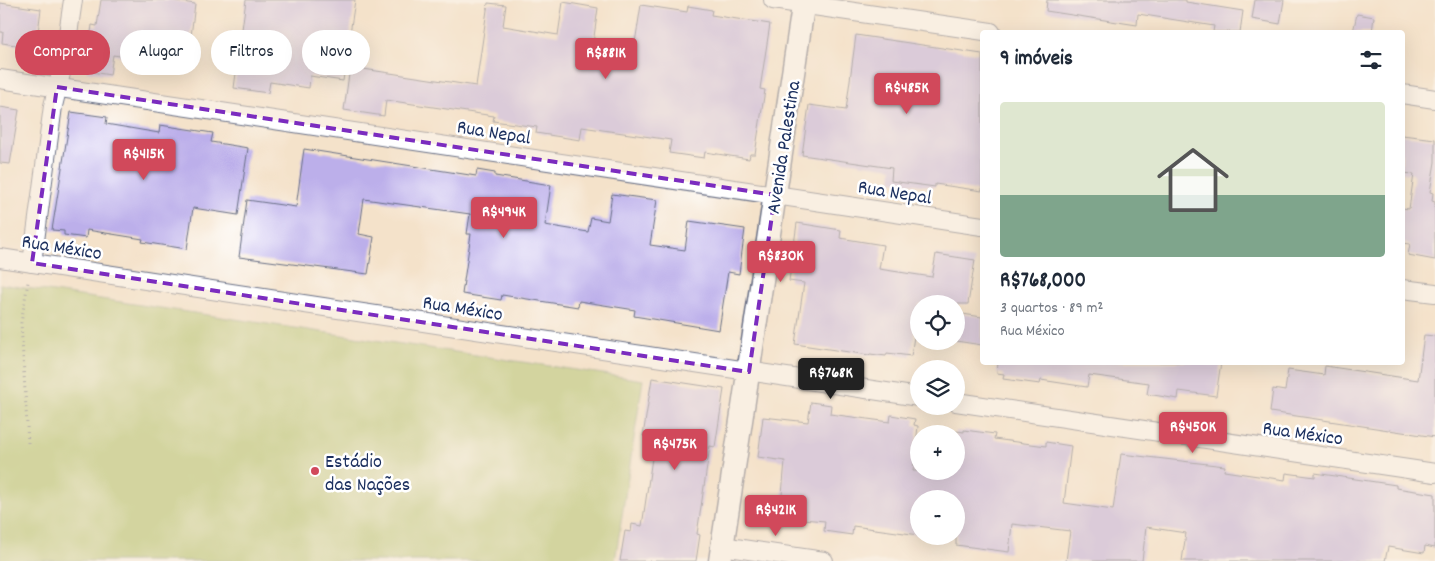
<!DOCTYPE html>
<html lang="pt">
<head>
<meta charset="utf-8">
<style>
  body { margin:0; font-family:Dekko,sans-serif; background:#f6f6f7; color:#1f2937; height:100vh; display:flex; flex-direction:column; font-size:19px; white-space:nowrap }
  * { box-sizing:border-box; margin:0 }
  p { font-size:16px; color:#747a83 }
  .icon { flex:none; width:28px; height:28px; fill:none; stroke:currentColor; stroke-width:2; stroke-linecap:round; stroke-linejoin:round }
  .map { position:relative; flex:1; overflow:hidden }
  .sheet { position:absolute; left:980px; top:30px; width:425px; height:335px; display:flex; flex-direction:column; background:#fff; border-radius:5px; box-shadow:0 5px 20px #0002 }
  .sheet>* { flex:none }
  .top-card { position:absolute; left:15px; top:30px; width:475px; height:45px; display:flex; gap:10px }
  .tools { position:absolute; left:910px; top:295px; display:grid; gap:10px }
  .tools a { display:grid; place-items:center; width:55px; height:55px; border-radius:50%; background:#fff; box-shadow:0 5px 20px #0002; font-size:25px }
  .price { position:absolute; translate:-50% -42px; padding:0 11px; border-radius:5px; background:#d1495b; color:#fff; font-size:16px; line-height:32px; filter:drop-shadow(0 1px 2px #0008) }
  .price::after { content:''; position:absolute; left:50%; top:30px; width:15px; height:11px; margin-left:-8px; background:inherit; clip-path:polygon(0 0,100% 0,50% 100%) }
  .price.on { background:#222; color:#fff }
  ul { padding:0; list-style:none }
  li { display:grid; align-content:center; gap:10px; height:265px; padding:0 20px }
  li span { display:grid; place-items:center; height:155px; border-radius:5px; color:#555 }
  li>.icon { margin-inline-start:auto }
  span .icon { width:90px; height:90px; fill:#fffc; stroke-width:1 }
  li b { font-size:21px }
  h2 { display:flex; justify-content:space-between; align-items:center; height:60px; padding:0 20px; font-size:21px }
  .pill { padding:0 18px; border-radius:22px; background:#fff; box-shadow:0 5px 20px #0002; font-size:18px; line-height:45px }
  .pill.on { background:#d1495b; color:#fff }
  .map>svg:first-child { display:block }
  .green { fill:#aac46a; stroke:#627a64 }
  .building { fill:#bcafea }
  .lines { fill:none; stroke-linecap:round; stroke-linejoin:round }
  .minor-casing { stroke:#676e84; stroke-width:20 }
  .tertiary-casing { stroke:#676e84; stroke-width:25 }
  .path { stroke:#676e84; stroke-width:3; stroke-dasharray:1 4; stroke-linecap:butt }
  .minor { stroke:#fff; stroke-width:18 }
  .tertiary { stroke:#fff; stroke-width:22 }
  .marked { fill:none; stroke:#7b2cbf; stroke-width:4; stroke-dasharray:10 6; stroke-linejoin:round }
  .poi-dot { fill:#d1495b; stroke:#fff; stroke-width:2 }
  .labels { text-anchor:middle; stroke-width:5; stroke-linejoin:round; paint-order:stroke }
  .street-label { font-size:20px; fill:#1b2f5e; stroke:#fff }
  .poi-label { font-size:20px; fill:#1b2f5e; stroke:#fff; text-anchor:start }
</style>
</head>
<body>
<div class="map">
<svg width="1435" height="561" viewBox="0 0 1435 561">
  <rect width="100%" height="100%" fill="#fff"/>
  <filter id="ink" filterUnits="userSpaceOnUse"><feTurbulence type="fractalNoise" baseFrequency=".02" numOctaves="2"/><feDisplacementMap in="SourceGraphic" scale="10" xChannelSelector="R" yChannelSelector="G"/><feConvolveMatrix kernelMatrix="1 2 1 2 8 2 1 2 1" color-interpolation-filters="sRGB"/></filter>
  <filter id="wash" filterUnits="userSpaceOnUse"><feTurbulence type="fractalNoise" baseFrequency=".0096" numOctaves="4" result="noise"/><feDisplacementMap in="SourceGraphic" scale="20" xChannelSelector="R" yChannelSelector="G"/><feGaussianBlur stdDeviation="1.12" result="paint"/><feColorMatrix in="noise" values="0 0 0 0 0 0 0 0 0 0 0 0 0 0 0 0 0 1.4 0 .05"/><feComposite in="paint" operator="in"/></filter>
  <g filter="url(#wash)">
    <rect width="100%" height="100%" fill="#f4e2ca"/>
    <path class="green" d="M 0,284 L 643,380 L 615,561 L 0,561 Z"/>
    <g id="blocks">
      <g class="building">
        <path d="M 101,0 L 170,0 L 195,4 L 190,44 L 171,41 L 168,63 L 113,55 L 110,75 L 86,71 L 92,25 L 97,26 Z"/>
        <path d="M 246,0 L 355,0 L 343,81 L 310,76 L 309,88 L 270,82 L 268,93 L 234,88 Z"/>
        <path d="M 1047,0 L 1186,0 L 1186,2 L 1243,11 L 1240,32 L 1213,32 L 1214,26 L 1138,14 L 1137,25 L 1046,11 Z"/>
        <path d="M 1255,0 L 1284,0 L 1280,24 L 1252,19 Z"/>
        <path d="M 563,2 L 598,8 L 593,44 L 634,49 L 641,5 L 687,12 L 688,6 L 712,10 L 711,15 L 770,24 L 760,89 L 765,90 L 755,154 L 750,154 L 749,159 L 705,152 L 704,158 L 669,153 L 671,140 L 582,127 L 580,140 L 536,133 L 537,127 L 493,121 L 494,116 L 386,100 L 384,116 L 344,110 L 350,67 L 476,86 L 488,3 L 506,5 L 503,26 L 558,35 Z"/>
        <path d="M 0,3 L 41,9 L 36,48 L 2,43 L 3,32 L 0,32 Z"/>
        <path d="M 1357,14 L 1374,17 L 1372,32 L 1353,32 Z"/>
        <path d="M 856,35 L 982,54 L 982,191 L 935,184 L 935,187 L 891,181 L 892,168 L 802,155 L 809,105 L 846,110 Z"/>
        <path d="M 0,107 L 19,110 L 10,164 L 0,163 Z"/>
        <path d="M 71,112 L 107,117 L 106,124 L 159,133 L 160,125 L 213,133 L 211,142 L 248,148 L 238,215 L 193,208 L 187,249 L 142,242 L 143,239 L 87,230 L 86,238 L 64,235 L 64,231 L 52,230 Z"/>
        <path d="M 1402,135 L 1435,139 L 1435,162 L 1430,192 L 1433,193 L 1432,201 L 1435,202 L 1435,260 L 1408,255 L 1410,244 L 1402,243 L 1402,208 L 1409,209 L 1414,174 L 1402,173 Z"/>
        <path d="M 304,149 L 476,176 L 477,170 L 495,173 L 495,176 L 551,185 L 545,225 L 588,232 L 591,218 L 608,221 L 612,194 L 657,200 L 650,245 L 685,250 L 689,221 L 745,229 L 739,274 L 728,272 L 719,330 L 634,316 L 635,310 L 579,301 L 578,307 L 502,295 L 501,300 L 462,294 L 471,234 L 467,234 L 470,214 L 364,199 L 359,234 L 374,237 L 368,274 L 239,257 L 247,200 L 296,207 Z"/>
        <path d="M 797,223 L 841,230 L 840,238 L 883,245 L 879,269 L 932,277 L 936,254 L 975,260 L 968,304 L 919,304 L 911,356 L 887,353 L 886,356 L 870,354 L 869,355 L 795,344 L 804,283 L 789,281 Z"/>
        <path d="M 956,313 L 982,317 L 982,345 L 956,341 Z"/>
        <path d="M 1424,335 L 1435,336 L 1435,437 L 1270,412 L 1273,389 L 1285,391 L 1288,370 L 1324,375 L 1325,366 L 1418,380 Z"/>
        <path d="M 998,362 L 1221,362 L 1216,396 L 1179,391 L 1178,399 L 1147,394 L 1149,383 L 1089,375 L 1087,387 L 1041,380 L 1040,384 L 1003,379 L 1004,374 L 997,373 Z"/>
        <path d="M 652,378 L 724,389 L 715,447 L 710,446 L 697,534 L 700,535 L 696,561 L 620,561 L 625,531 L 631,532 L 632,524 L 642,526 L 655,438 L 643,436 Z"/>
        <path d="M 811,402 L 831,405 L 830,414 L 890,422 L 891,415 L 915,419 L 914,425 L 918,426 L 913,471 L 956,471 L 956,431 L 964,432 L 964,430 L 995,434 L 994,439 L 1046,446 L 1046,442 L 1071,446 L 1064,503 L 1113,510 L 1121,454 L 1225,466 L 1224,471 L 1285,480 L 1286,473 L 1315,477 L 1315,473 L 1396,485 L 1396,488 L 1435,494 L 1435,548 L 1425,546 L 1424,553 L 1388,547 L 1385,561 L 1182,561 L 1186,533 L 1146,527 L 1142,561 L 1066,561 L 1070,531 L 1012,524 L 1009,552 L 956,545 L 956,499 L 919,499 L 919,535 L 853,526 L 852,535 L 824,531 L 825,521 L 780,517 L 785,461 L 758,457 L 763,417 L 808,422 Z"/>
      </g>
    </g>
  </g>
  <g filter="url(#ink)">
    <use href="#blocks" fill-opacity="0" stroke="#676e84" stroke-width="1"/>
    <g class="lines">
      <defs>
        <g id="minor">
          <path d="M 773,0 L 991,32"/>
          <path d="M 0,79 L 982,226"/>
          <path d="M 1402,94 L 1435,99"/>
          <path d="M 0,258 L 919,397"/>
          <path d="M 32,263 L 53,106 L 64,61 L 73,0"/>
          <path d="M 1402,289 L 1435,293"/>
          <path d="M 956,402 L 1435,473"/>
          <path d="M 722,546 L 824,561"/>
        </g>
        <path id="tertiary" d="M 720,561 L 804,0"/>
      </defs>
      <use href="#minor" class="minor-casing"/>
      <use href="#tertiary" class="tertiary-casing"/>
      <path class="path" d="M 28,443 L 21,323 L 28,282"/>
      <use href="#minor" class="minor"/>
      <use href="#tertiary" class="tertiary"/>
    </g>
  </g>
  <path d="M0 0H1435V561H0ZM 57,87 L 775,195 L 749,372 L 32,263 Z" fill="#f4e2ca" fill-opacity=".55" fill-rule="evenodd"/>
  <path class="marked" d="M 57,87 L 775,195 L 749,372 L 32,263 Z"/>
  <circle class="poi-dot" cx="315" cy="471" r="5"/>
  <g class="labels">
    <g class="street-label">
      <text transform="translate(494 131) rotate(9)" y="7">Rua Nepal</text>
      <text transform="translate(782 147) rotate(-81)" y="7">Avenida Palestina</text>
      <text transform="translate(895 191) rotate(9)" y="7">Rua Nepal</text>
      <text transform="translate(62 246) rotate(9)" y="7">Rua México</text>
      <text transform="translate(463 307) rotate(9)" y="7">Rua México</text>
      <text transform="translate(1303 432) rotate(8)" y="7">Rua México</text>
    </g>
    <g class="poi-label">
      <text x="325" y="467">Estádio<tspan x="325" dy="23">das Nações</tspan></text>
    </g>
  </g>
</svg>
<div class="tools">
<a><svg class="icon" aria-label="locate" viewBox="0 0 24 24"><circle cx="12" cy="12" r="6"/><path d="M12 2v4M12 18v4M2 12h4M18 12h4"/></svg></a>
<a><svg class="icon" aria-label="layers" viewBox="0 0 24 24"><path d="M12 4l9 5-9 5-9-5zM3 14l9 5 9-5"/></svg></a>
<a>+</a>
<a>−</a>
</div>
<b class="price" style="left:606px;top:80px">R$881K</b>
<b class="price" style="left:907px;top:115px">R$485K</b>
<b class="price" style="left:144px;top:181px">R$415K</b>
<b class="price" style="left:504px;top:239px">R$494K</b>
<b class="price" style="left:781px;top:283px">R$830K</b>
<b class="price on" style="left:831px;top:400px">R$768K</b>
<b class="price" style="left:1193px;top:454px">R$450K</b>
<b class="price" style="left:675px;top:471px">R$475K</b>
<b class="price" style="left:776px;top:537px">R$421K</b>
<div class="top-card">
<a class="pill on">Comprar</a>
<a class="pill">Alugar</a>
<a class="pill">Filtros</a>
<a class="pill">Novo</a>
</div>
<section class="sheet">
<h2>9 imóveis<svg class="icon" aria-label="filters" viewBox="0 0 24 24"><path d="M4 7h16M4 17h16"/><circle cx="9" cy="7" r="2"/><circle cx="15" cy="17" r="2"/></svg></h2>
<ul>
<li><span style="background:linear-gradient(#dfe7d0 60%,#7fa58c 0)"><svg class="icon" aria-label="home" viewBox="0 0 24 24"><path d="M3 11l9-7 9 7M6 9v11h12V9"/></svg></span><div><b>R$768,000</b><p>3 quartos · 89 m²</p><p>Rua México</p></div></li>
</ul>
</section>
</div>
</body>
</html>
